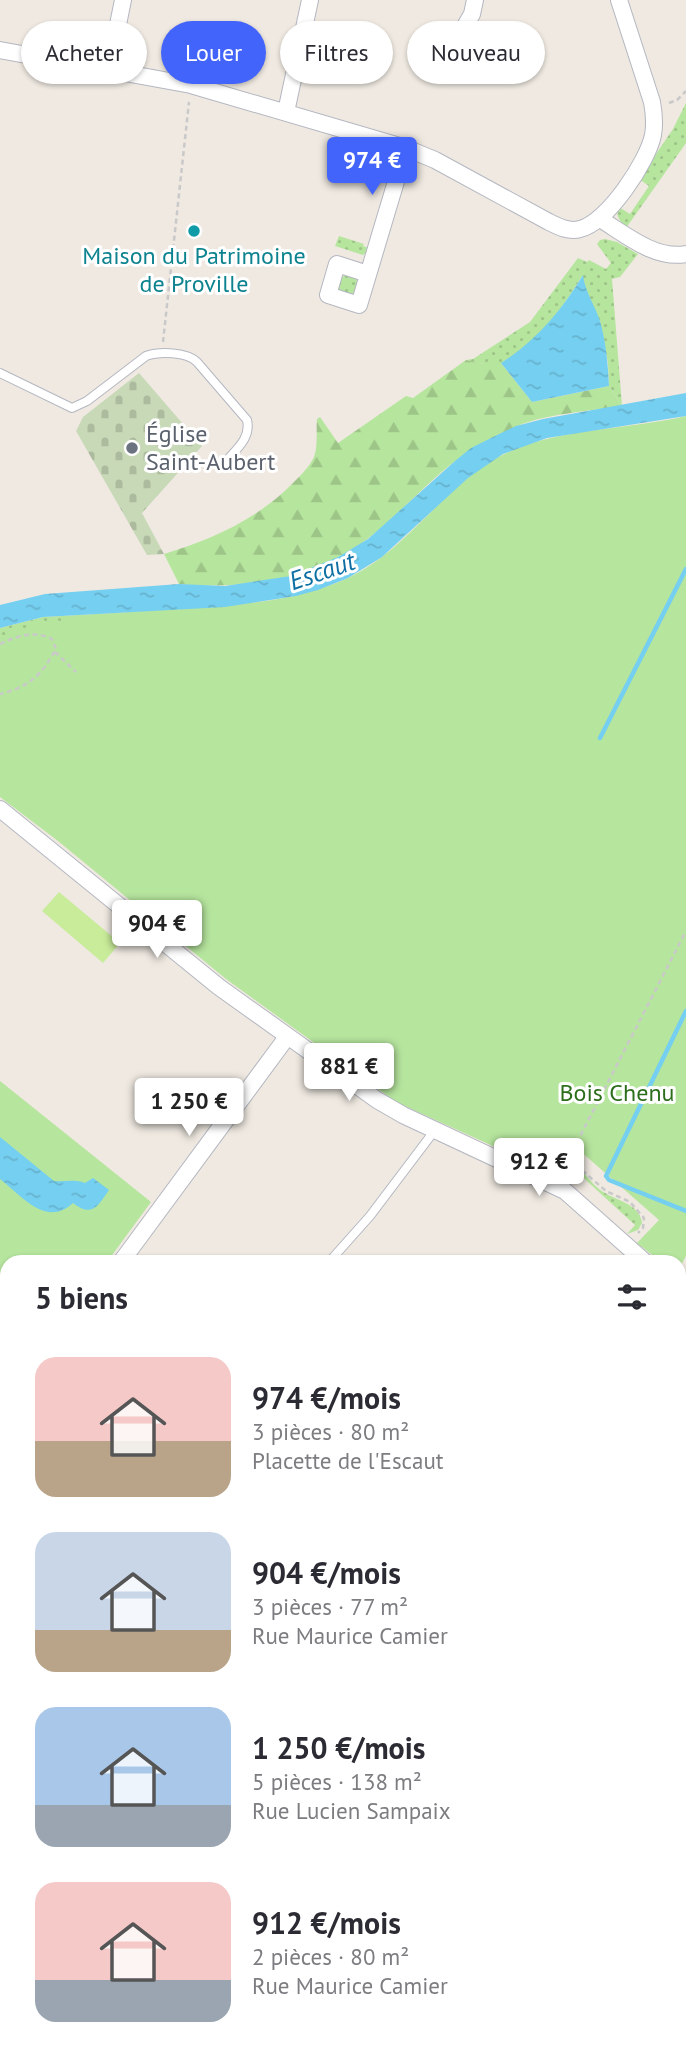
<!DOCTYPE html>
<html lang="fr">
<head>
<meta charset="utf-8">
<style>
  body { margin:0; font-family:"PT Sans",sans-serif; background:#f2f2f3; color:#2b2b33; height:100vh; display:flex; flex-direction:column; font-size:26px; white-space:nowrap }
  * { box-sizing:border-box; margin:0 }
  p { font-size:23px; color:#7c7c81 }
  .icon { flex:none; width:38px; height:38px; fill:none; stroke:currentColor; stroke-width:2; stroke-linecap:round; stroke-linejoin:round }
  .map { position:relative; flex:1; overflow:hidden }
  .panel { position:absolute; left:0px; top:1255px; width:686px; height:800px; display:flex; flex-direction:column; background:#fff; border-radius:21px 21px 0 0; box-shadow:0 2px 5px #0004 }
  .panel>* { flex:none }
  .top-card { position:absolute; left:21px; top:21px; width:644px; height:63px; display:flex; gap:14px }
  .price { position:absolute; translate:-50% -60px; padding:0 16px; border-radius:7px; background:#fff; color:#222; font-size:23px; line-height:46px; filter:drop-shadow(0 2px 4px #0008) }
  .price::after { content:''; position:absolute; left:50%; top:42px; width:21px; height:16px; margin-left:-10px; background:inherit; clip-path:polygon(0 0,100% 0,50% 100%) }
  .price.current { background:#4264fb; color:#fff }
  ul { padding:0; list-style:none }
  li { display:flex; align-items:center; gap:21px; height:175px; padding:0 35px }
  li span { display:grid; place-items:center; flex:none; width:196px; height:140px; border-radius:21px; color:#555 }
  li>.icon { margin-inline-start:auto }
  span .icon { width:84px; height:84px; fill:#fffc; stroke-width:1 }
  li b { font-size:30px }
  h2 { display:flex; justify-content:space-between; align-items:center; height:84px; padding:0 35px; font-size:30px }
  .chip { padding:0 24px; border-radius:32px; background:#fff; box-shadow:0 2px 5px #0004; font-size:24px; line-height:63px }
  .chip.current { background:#4264fb; color:#fff }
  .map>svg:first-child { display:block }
  .grass { fill:url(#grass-dots) }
  .forest { fill:url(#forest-firs) }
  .cemetery { fill:url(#cemetery-stones) }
  .park { fill:#b6e59e }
  .pitch { fill:#c9ec9a }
  .water { fill:url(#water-ripples) }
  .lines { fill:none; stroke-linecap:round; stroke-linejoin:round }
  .stream { stroke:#75cff0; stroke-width:4.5 }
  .lane-casing { stroke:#b4b7c1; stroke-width:10 }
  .street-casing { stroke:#b4b7c1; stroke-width:18 }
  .path { stroke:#c9c9c9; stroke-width:2.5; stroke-dasharray:5 3.5; stroke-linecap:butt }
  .lane { stroke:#fff; stroke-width:8 }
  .street { stroke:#fff; stroke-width:16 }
  .culture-dot { fill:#0f9aa8; stroke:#fff; stroke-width:2.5 }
  .worship-dot { fill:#6b7280; stroke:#fff; stroke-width:2.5 }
  .labels { text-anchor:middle; stroke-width:6; stroke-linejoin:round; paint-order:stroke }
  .culture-label { font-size:24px; fill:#0d838f; stroke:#fff }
  .worship-label { font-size:24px; fill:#5b616d; stroke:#fff; text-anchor:start }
  .park-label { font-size:24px; fill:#2c6e1b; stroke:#fff }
  .water-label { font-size:26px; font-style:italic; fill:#0d6fa3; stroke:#fff }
</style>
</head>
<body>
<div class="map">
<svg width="686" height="2054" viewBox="0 0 686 2054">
  <defs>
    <pattern id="grass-dots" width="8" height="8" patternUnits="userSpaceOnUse" patternTransform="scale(1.75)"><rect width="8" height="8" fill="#b6e59e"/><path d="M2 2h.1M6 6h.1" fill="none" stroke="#9dc588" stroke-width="1.8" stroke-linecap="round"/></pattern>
    <pattern id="forest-firs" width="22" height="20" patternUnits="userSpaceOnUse" patternTransform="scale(1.75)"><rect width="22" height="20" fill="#b6e59e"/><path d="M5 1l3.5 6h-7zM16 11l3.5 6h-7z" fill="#9dc588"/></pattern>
    <pattern id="cemetery-stones" width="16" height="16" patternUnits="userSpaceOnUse" patternTransform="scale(1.75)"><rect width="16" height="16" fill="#c8d9b8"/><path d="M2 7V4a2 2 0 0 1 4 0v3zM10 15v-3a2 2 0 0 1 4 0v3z" fill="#acbb9e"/></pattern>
    <pattern id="water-ripples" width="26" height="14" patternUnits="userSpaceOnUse" patternTransform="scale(1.75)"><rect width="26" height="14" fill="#75cff0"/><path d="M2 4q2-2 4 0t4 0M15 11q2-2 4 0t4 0" fill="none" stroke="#66b2ce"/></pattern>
  </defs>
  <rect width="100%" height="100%" fill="#efe9e1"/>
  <g class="grass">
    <path d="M 686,103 L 686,143 L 626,228 C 621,222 614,215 619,207 L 630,214 L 649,186 L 639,179 L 673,129 Z"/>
    <path d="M 339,236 L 364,244 L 363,246 L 369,248 L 367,252 L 363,255 L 335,246 Z"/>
    <path d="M 605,239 L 617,242 L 638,254 L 620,277 L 612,279 L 622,406 L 609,386 L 608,363 L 600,322 L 585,289 L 582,276 C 568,300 527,359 499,364 C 488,366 477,363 466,360 L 473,359 L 530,322 L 578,258 L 587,262 L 589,260 L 606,269 L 611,263 L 597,244 L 600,240 Z"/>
    <circle cx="348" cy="285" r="10"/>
    <path d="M 61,616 L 61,621 L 0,642 L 0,628 L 43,617 Z"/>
    <path d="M 574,1167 C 585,1171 590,1182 599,1189 C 614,1201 639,1202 642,1223 L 638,1230 L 627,1234 L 635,1225 L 577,1172 L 568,1182 L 567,1171 Z"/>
  </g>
  <g class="forest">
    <path d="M 466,360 L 483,364 L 501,363 L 532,402 L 609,386 L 622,406 C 591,411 541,414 513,428 C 494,438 471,449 454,462 C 423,486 397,517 366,540 C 313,580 244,590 179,584 L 164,554 C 213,539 258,519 294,482 C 301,475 310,466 314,457 C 318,447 316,430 317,419 L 320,417 L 338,443 L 406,396 L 413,398 Z"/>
    <path d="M 276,2048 L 609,2048 L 618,2054 L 270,2054 Z"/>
  </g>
  <path class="cemetery" d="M 139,373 L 202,446 L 142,513 L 164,554 L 147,555 L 76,431 L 83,417 Z"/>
  <g class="park">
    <path d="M 686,416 L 686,1256 L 679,1269 L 679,1262 L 661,1262 L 637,1243 L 659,1220 L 579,1150 L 567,1150 C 562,1161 560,1167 548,1171 L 398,1103 L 371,1084 L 226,979 L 58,841 L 0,797 L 0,638 L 30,626 L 61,621 L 61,616 C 101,614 142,611 182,608 C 238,605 296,602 348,578 C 401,553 435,500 482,467 C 541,426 619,432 686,416 Z"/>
    <path d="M 0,1081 L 151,1202 L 107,1262 L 7,1262 L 7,1363 L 0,1358 Z"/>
    <path d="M 0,1583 L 7,1589 L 7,1713 L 0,1707 Z"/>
  </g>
  <path class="pitch" d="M 59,892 L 120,943 L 103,963 L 42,911 Z"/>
  <g class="water">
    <path d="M 583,275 C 585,292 595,305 600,321 C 606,342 608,364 609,386 L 532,402 L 501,363 C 536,341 562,310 583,275 Z"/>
    <path d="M 686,393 L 686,416 L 547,438 L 503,454 L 468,478 L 382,557 L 348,578 L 318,590 L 296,596 L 225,607 L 43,617 L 0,628 L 0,605 L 45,594 L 179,584 L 225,586 L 291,576 L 338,557 L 368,539 L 455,461 L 471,448 L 493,437 L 516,426 L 543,419 Z"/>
    <path d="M 0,1137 L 54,1181 C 64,1182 75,1179 85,1183 L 93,1178 L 109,1190 C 98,1206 92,1218 73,1203 C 46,1228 22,1196 0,1179 Z"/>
    <path d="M 686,1513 L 686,1593 L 679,1601 L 679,1521 Z"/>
    <path d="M 202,2048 L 276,2048 L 270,2054 L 196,2054 Z"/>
  </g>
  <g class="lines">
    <g class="stream">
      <path d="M 600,738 L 686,569"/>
      <path d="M 686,1011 L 606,1176 L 609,1180 L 686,1211"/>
      <path d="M 679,1480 L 686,1472"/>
      <path d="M 162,2054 L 168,2048"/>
    </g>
    <defs>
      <g id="lane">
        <path d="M 0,373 L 72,408 L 87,401 L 146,356 C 160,351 187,352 197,362 L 247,420 C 251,437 238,448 227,460"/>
        <path d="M 329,1262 L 370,1216 L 435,1130"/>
        <path d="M 679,1609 L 686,1602"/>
        <path d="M 277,2054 L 283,2048"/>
      </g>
      <g id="street">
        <path d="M 460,35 L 472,14 L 475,0"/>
        <path d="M 0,50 L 191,85 L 406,148 L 435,160 L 549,222 C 559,227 569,232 580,229 C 607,223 648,161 653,135 C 655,124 654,113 652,102 L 619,0"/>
        <path d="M 109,69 L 123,0"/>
        <path d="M 286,112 L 310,0"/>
        <path d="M 600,219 C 625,234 655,260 686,254"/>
        <path d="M 368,274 L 337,264 L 328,295 L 359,305 L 406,148"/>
        <path d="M 0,809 L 219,987 L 377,1100 L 403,1115 L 565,1191 L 645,1262"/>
        <path d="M 121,1262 L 287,1037"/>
        <path d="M 679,1285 L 686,1289"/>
        <path d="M 0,1428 L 7,1420"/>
        <path d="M 679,1499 L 686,1491"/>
        <path d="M 178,2054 L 184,2048"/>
      </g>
    </defs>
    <use href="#lane" class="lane-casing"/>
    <use href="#street" class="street-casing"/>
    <g class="path">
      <path d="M 669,103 L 677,100 L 686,91"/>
      <path d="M 163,342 L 189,102"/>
      <path d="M 0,644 C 17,636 34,630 52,639 L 56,649 C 42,674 30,687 0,694"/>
      <path d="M 55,652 L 76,672"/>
      <path d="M 561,1173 L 686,931"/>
      <path d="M 564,1175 L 567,1167 L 577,1166 L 606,1191 L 630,1202 L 644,1218 L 643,1228 L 638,1233"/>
      <path d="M 0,1626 L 7,1632"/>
    </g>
    <use href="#lane" class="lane"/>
    <use href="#street" class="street"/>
  </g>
  <circle class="culture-dot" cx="194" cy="231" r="7"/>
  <circle class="worship-dot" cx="132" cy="448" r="7"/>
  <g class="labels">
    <g class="culture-label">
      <text x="194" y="264">Maison du Patrimoine<tspan x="194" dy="28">de Proville</tspan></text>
    </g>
    <g class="worship-label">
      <text x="146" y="442">Église<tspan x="146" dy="28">Saint-Aubert</tspan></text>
    </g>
    <g class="park-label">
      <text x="617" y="1101">Bois Chenu</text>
    </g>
    <g class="water-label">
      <text transform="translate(322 571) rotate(-19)" y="9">Escaut</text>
    </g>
  </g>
</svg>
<b class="price current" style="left:372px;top:197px">974 €</b>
<b class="price" style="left:157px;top:960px">904 €</b>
<b class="price" style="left:349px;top:1103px">881 €</b>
<b class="price" style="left:189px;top:1138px">1 250 €</b>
<b class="price" style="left:539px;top:1198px">912 €</b>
<div class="top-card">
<a class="chip">Acheter</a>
<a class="chip current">Louer</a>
<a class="chip">Filtres</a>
<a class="chip">Nouveau</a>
</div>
<section class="panel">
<h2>5 biens<svg class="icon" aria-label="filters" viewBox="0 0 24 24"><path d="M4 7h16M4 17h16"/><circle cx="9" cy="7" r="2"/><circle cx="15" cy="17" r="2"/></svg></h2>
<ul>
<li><span style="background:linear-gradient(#f6c9c9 60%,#b9a48a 0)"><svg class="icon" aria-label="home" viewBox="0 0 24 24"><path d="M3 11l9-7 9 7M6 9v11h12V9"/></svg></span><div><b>974 €/mois</b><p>3 pièces · 80 m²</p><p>Placette de l'Escaut</p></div></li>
<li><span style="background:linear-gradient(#c9d6e8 70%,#b9a48a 0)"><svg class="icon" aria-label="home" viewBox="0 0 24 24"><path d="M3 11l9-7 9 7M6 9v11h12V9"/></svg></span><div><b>904 €/mois</b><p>3 pièces · 77 m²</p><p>Rue Maurice Camier</p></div></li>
<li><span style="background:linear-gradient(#a9c7e8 70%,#9aa5b1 0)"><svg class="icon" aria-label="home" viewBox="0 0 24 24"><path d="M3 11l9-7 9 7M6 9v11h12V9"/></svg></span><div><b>1 250 €/mois</b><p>5 pièces · 138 m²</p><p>Rue Lucien Sampaix</p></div></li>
<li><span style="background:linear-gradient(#f6c9c9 70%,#9aa5b1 0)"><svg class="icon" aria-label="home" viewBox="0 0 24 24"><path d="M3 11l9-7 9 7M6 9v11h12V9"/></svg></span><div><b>912 €/mois</b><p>2 pièces · 80 m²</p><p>Rue Maurice Camier</p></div></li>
</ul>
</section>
</div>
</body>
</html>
